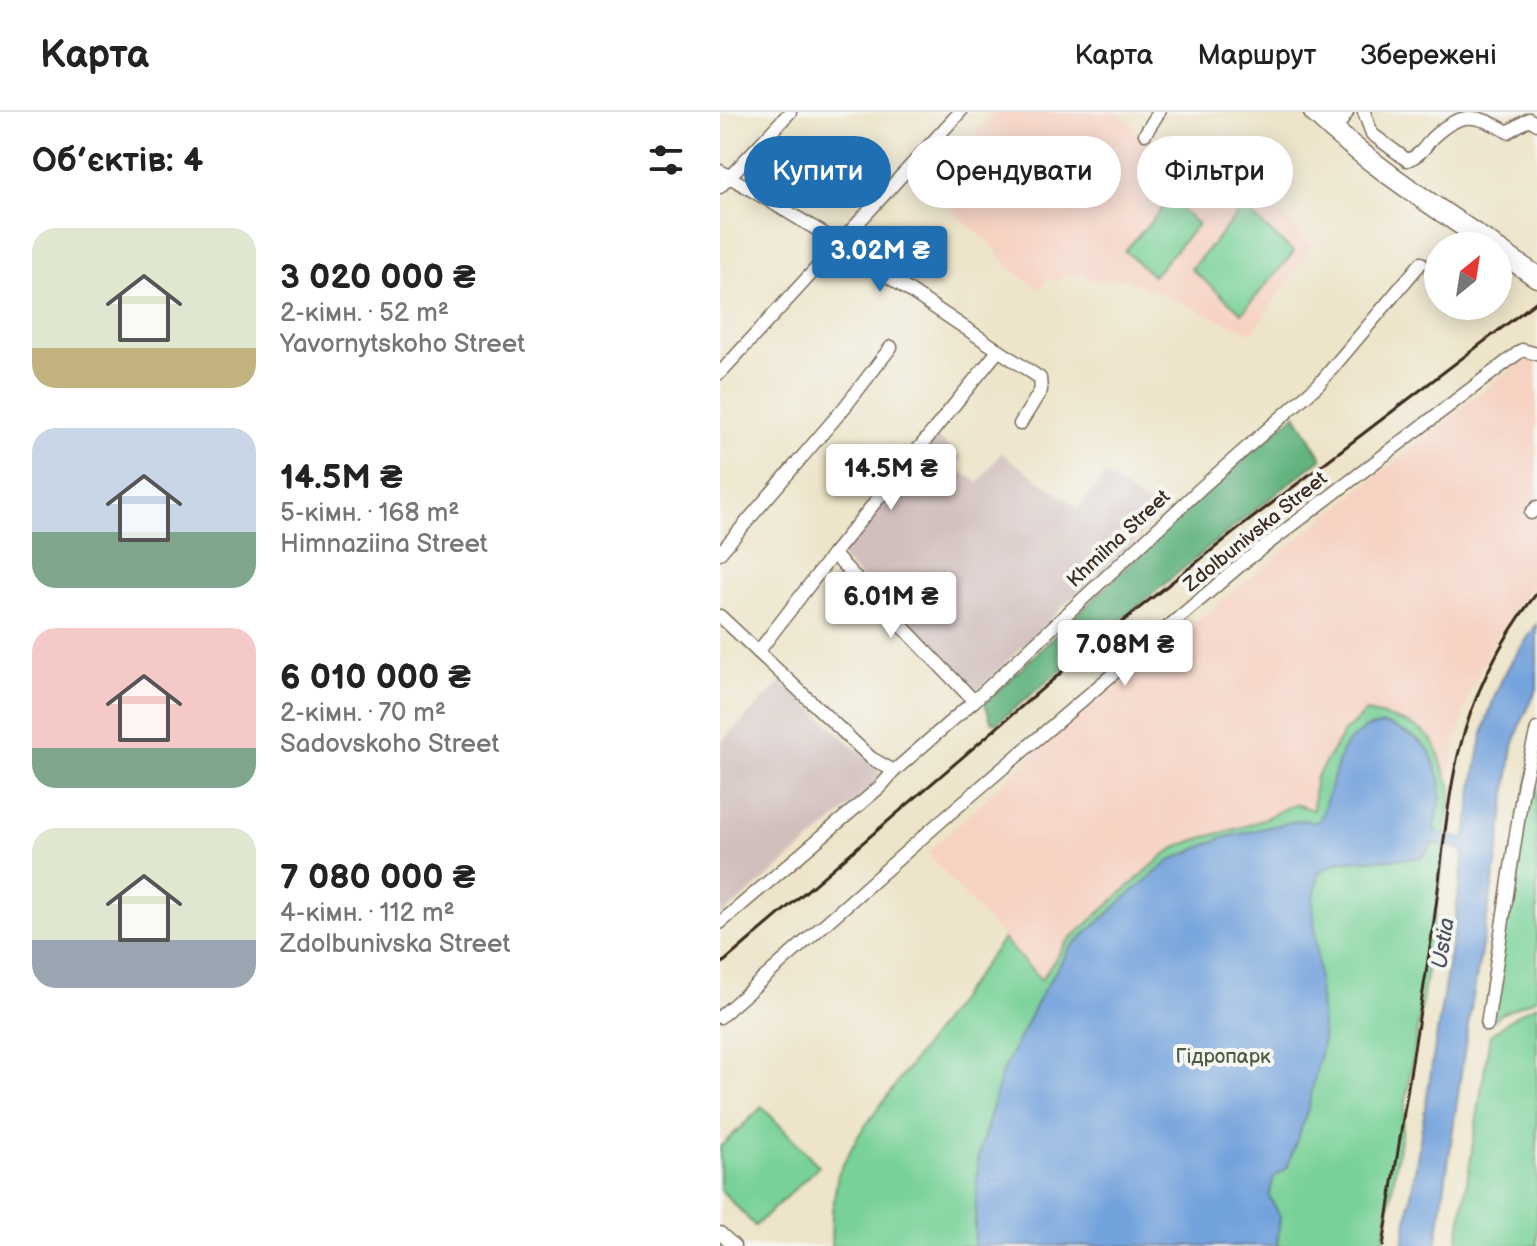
<!DOCTYPE html>
<html lang="uk">
<head>
<meta charset="utf-8">
<style>
  body { margin:0; font-family:"Balsamiq Sans",sans-serif; background:#f6f6f6; color:#222; height:100vh; display:flex; flex-direction:column; font-size:30px; white-space:nowrap }
  * { box-sizing:border-box; margin:0 }
  p { font-size:26px; color:#767676 }
  .icon { flex:none; width:44px; height:44px; fill:none; stroke:currentColor; stroke-width:2; stroke-linecap:round; stroke-linejoin:round }
  .map { position:relative; flex:1; overflow:hidden }
  .side { display:flex; flex-direction:column; background:#fff; width:720px }
  .side>* { flex:none }
  .guide { position:absolute; left:24px; top:24px; width:672px; height:72px; display:flex; gap:16px }
  .needle { width:52px; rotate:30deg }
  .tools { position:absolute; left:704px; top:120px; display:grid; gap:16px }
  .tools a { display:grid; place-items:center; width:88px; height:88px; border-radius:50%; background:#fff; box-shadow:0 4px 20px #0003; font-size:40px }
  .price { position:absolute; translate:-50% -68px; padding:0 18px; border-radius:8px; background:#fff; color:#222; font-size:26px; line-height:52px; filter:drop-shadow(0 2px 4px #0008) }
  .price::after { content:''; position:absolute; left:50%; top:48px; width:24px; height:18px; margin-left:-12px; background:inherit; clip-path:polygon(0 0,100% 0,50% 100%) }
  .price.selected { background:#1f6fb2; color:#fff }
  ul { padding:0; list-style:none }
  li { display:flex; align-items:center; gap:24px; height:200px; padding:0 32px }
  li span { display:grid; place-items:center; flex:none; width:224px; height:160px; border-radius:24px; color:#555 }
  li>.icon { margin-inline-start:auto }
  span .icon { width:96px; height:96px; fill:#fffc; stroke-width:1 }
  li b { font-size:34px }
  h2 { display:flex; justify-content:space-between; align-items:center; height:96px; padding:0 32px; font-size:34px }
  .tag { padding:0 28px; border-radius:36px; background:#fff; box-shadow:0 4px 20px #0003; font-size:28px; line-height:72px }
  .tag.selected { background:#1f6fb2; color:#fff }
  header { display:flex; align-items:center; gap:48px; box-sizing:border-box; height:112px; padding:0 40px; background:#fff; border-bottom:2px solid #e0e0e0 }
  header strong { font-size:38px }
  nav { display:flex; gap:44px; margin-inline-start:auto; font-size:28px }
  main { display:flex; flex:1; min-height:0 }
  .map>svg:first-child { display:block }
  .built { fill:#f6d2c3 }
  .industrial { fill:#d1bfbd }
  .green { fill:#78d198; stroke:#5a7e5b; stroke-width:2 }
  .forest { fill:#62b380; stroke:#4e6e4f; stroke-width:2 }
  .water { fill:#72a2dc; stroke:#56667d; stroke-width:2 }
  .lines { fill:none; stroke-linecap:round; stroke-linejoin:round }
  .street-casing { stroke:#796b5a; stroke-width:15 }
  .secondary-casing { stroke:#796b5a; stroke-width:21 }
  .primary-casing { stroke:#796b5a; stroke-width:23 }
  .street { stroke:#fff; stroke-width:12 }
  .secondary { stroke:#fff; stroke-width:18 }
  .primary { stroke:#fff; stroke-width:20 }
  .rail { stroke:#3b2a1e; stroke-width:3 }
  .labels { text-anchor:middle; stroke-width:8; stroke-linejoin:round; paint-order:stroke }
  .street-label { font-size:20px; fill:#3b2a1e; stroke:#f6f6f2 }
  .park-label { font-size:20px; fill:#4d5c43; stroke:#f6f6f2 }
  .water-label { font-size:22px; font-style:italic; fill:#4e5460; stroke:#f6f6f2 }
</style>
</head>
<body>
<header>
<strong>Карта</strong>
<nav><a>Карта</a><a>Маршрут</a><a>Збережені</a></nav>
</header>
<main>
<section class="side">
<h2>Об’єктів: 4<svg class="icon" aria-label="filters" viewBox="0 0 24 24"><path d="M4 7h16M4 17h16"/><circle cx="9" cy="7" r="2"/><circle cx="15" cy="17" r="2"/></svg></h2>
<ul>
<li><span style="background:linear-gradient(#dfe7d0 75%,#c2b280 0)"><svg class="icon" aria-label="home" viewBox="0 0 24 24"><path d="M3 11l9-7 9 7M6 9v11h12V9"/></svg></span><div><b>3 020 000 ₴</b><p>2-кімн. · 52 m²</p><p>Yavornytskoho Street</p></div></li>
<li><span style="background:linear-gradient(#c9d6e8 65%,#7fa58c 0)"><svg class="icon" aria-label="home" viewBox="0 0 24 24"><path d="M3 11l9-7 9 7M6 9v11h12V9"/></svg></span><div><b>14.5M ₴</b><p>5-кімн. · 168 m²</p><p>Himnaziina Street</p></div></li>
<li><span style="background:linear-gradient(#f6c9c9 75%,#7fa58c 0)"><svg class="icon" aria-label="home" viewBox="0 0 24 24"><path d="M3 11l9-7 9 7M6 9v11h12V9"/></svg></span><div><b>6 010 000 ₴</b><p>2-кімн. · 70 m²</p><p>Sadovskoho Street</p></div></li>
<li><span style="background:linear-gradient(#dfe7d0 70%,#9aa5b1 0)"><svg class="icon" aria-label="home" viewBox="0 0 24 24"><path d="M3 11l9-7 9 7M6 9v11h12V9"/></svg></span><div><b>7 080 000 ₴</b><p>4-кімн. · 112 m²</p><p>Zdolbunivska Street</p></div></li>
</ul>
</section>
<div class="map">
<svg width="817" height="1134" viewBox="0 0 817 1134">
  <rect width="100%" height="100%" fill="#f6f6f2"/>
  <filter id="ink" filterUnits="userSpaceOnUse"><feTurbulence type="fractalNoise" baseFrequency=".0125" numOctaves="2"/><feDisplacementMap in="SourceGraphic" scale="16" xChannelSelector="R" yChannelSelector="G"/><feConvolveMatrix kernelMatrix="1 2 1 2 8 2 1 2 1" color-interpolation-filters="sRGB"/></filter>
  <filter id="wash" filterUnits="userSpaceOnUse"><feTurbulence type="fractalNoise" baseFrequency=".006" numOctaves="4" result="noise"/><feDisplacementMap in="SourceGraphic" scale="32" xChannelSelector="R" yChannelSelector="G"/><feGaussianBlur stdDeviation="1.8" result="paint"/><feColorMatrix in="noise" values="0 0 0 0 0 0 0 0 0 0 0 0 0 0 0 0 0 1.4 0 .05"/><feComposite in="paint" operator="in"/></filter>
  <g filter="url(#wash)">
    <rect width="100%" height="100%" fill="#ede4c9"/>
    <g class="built">
      <path d="M 275,0 L 398,0 L 433,30 L 430,34 L 443,45 L 436,53 L 454,72 L 488,35 L 513,59 L 512,70 L 524,69 L 593,133 L 532,221 L 406,167 L 374,169 L 363,162 L 343,163 L 338,170 L 328,165 L 320,177 L 289,156 L 270,131 L 205,76 Z"/>
      <path d="M 802,248 L 817,252 L 817,392 L 809,401 L 817,407 L 817,467 L 790,503 L 761,557 L 746,591 L 728,669 L 714,632 L 646,601 L 624,620 L 595,667 L 593,699 L 574,692 L 534,711 L 476,727 L 458,734 L 444,743 L 347,830 L 321,868 L 207,741 L 312,644 L 543,455 Z"/>
    </g>
    <g class="industrial">
      <path d="M 214,323 L 241,345 L 234,355 L 259,371 L 281,341 L 358,396 L 385,362 L 430,394 L 417,412 L 421,424 L 348,489 L 253,583 L 118,442 Z"/>
      <path d="M 63,569 L 149,649 L 158,659 L 160,663 L 157,669 L 115,708 L 0,805 L 0,631 Z"/>
    </g>
    <g class="green">
      <path d="M 450,88 L 478,112 L 433,164 L 405,139 Z"/>
      <path d="M 523,96 L 574,140 L 522,201 L 471,157 Z"/>
      <path d="M 646,600 C 668,605 703,611 715,633 C 722,647 723,663 732,675 L 715,807 L 663,1134 L 111,1134 L 112,1099 L 118,1062 L 138,1024 L 283,827 L 321,868 L 347,830 L 444,743 C 472,724 503,723 534,711 C 547,706 561,698 574,692 L 593,698 L 595,667 L 624,620 Z"/>
      <path d="M 817,617 L 817,886 L 783,901 L 767,913 Z"/>
      <path d="M 817,893 L 817,1134 L 737,1134 L 770,923 L 798,902 Z"/>
      <path d="M 42,995 L 99,1054 L 35,1114 L 0,1077 L 0,1035 Z"/>
    </g>
    <path class="forest" d="M 576,302 L 602,346 L 506,421 L 277,611 L 271,609 L 265,591 L 483,382 Z"/>
    <path class="water" d="M 817,512 L 817,577 L 802,609 L 793,634 L 777,748 L 748,913 L 716,1134 L 683,1134 L 734,815 L 744,742 L 740,737 L 711,731 L 709,737 L 701,746 L 620,749 L 599,760 L 593,790 L 603,928 L 588,997 L 567,1056 L 554,1065 L 549,1084 L 560,1104 L 557,1134 L 254,1134 L 258,1046 L 282,961 L 319,886 L 350,836 L 411,781 L 451,748 L 502,726 L 571,710 L 584,708 L 593,711 L 600,708 L 622,639 L 628,630 L 646,616 L 663,612 L 672,614 L 696,626 L 709,638 L 720,667 L 721,685 L 714,719 L 742,727 L 746,725 C 755,667 759,606 789,554 C 797,540 808,526 817,512 Z"/>
  </g>
  <g filter="url(#ink)">
    <g class="lines">
      <defs>
        <g id="street">
          <path d="M 644,0 L 652,22 L 687,48 C 699,44 704,37 711,27 C 739,0 754,0 788,20 L 809,7 L 817,12"/>
          <path d="M 425,22 L 439,0"/>
          <path d="M 0,59 L 106,123 L 320,266 L 321,278 L 300,312"/>
          <path d="M 0,75 L 70,0"/>
          <path d="M 0,261 L 240,0"/>
          <path d="M 811,401 L 817,395"/>
          <path d="M 0,441 L 124,296 L 171,235"/>
          <path d="M 113,442 L 254,589"/>
          <path d="M 0,504 L 151,646 L 174,659"/>
          <path d="M 38,540 L 113,442 L 278,239"/>
          <path d="M 0,811 L 160,675 L 174,659 L 254,589 L 480,377 L 599,272 L 701,151"/>
          <path d="M 0,905 L 221,709 L 524,450 L 802,238 L 817,242"/>
          <path d="M 767,913 L 804,670 L 817,617"/>
          <path d="M 0,1121 L 14,1134"/>
        </g>
        <path id="secondary" d="M 612,18 L 624,0"/>
        <g id="primary">
          <path d="M 594,0 C 648,52 711,92 773,134"/>
          <path d="M 778,138 L 817,165"/>
        </g>
      </defs>
      <use href="#street" class="street-casing"/>
      <use href="#secondary" class="secondary-casing"/>
      <use href="#primary" class="primary-casing"/>
      <use href="#street" class="street"/>
      <use href="#secondary" class="secondary"/>
      <use href="#primary" class="primary"/>
      <g class="rail">
        <path d="M 0,853 L 378,529 L 522,414 L 817,189"/>
        <path d="M 663,1134 C 679,1032 695,930 711,829 C 721,767 724,704 738,643 C 752,585 780,527 817,481"/>
      </g>
    </g>
  </g>
  <g class="labels">
    <g class="street-label">
      <text transform="translate(535 419) rotate(-39)" y="7">Zdolbunivska Street</text>
      <text transform="translate(398 426) rotate(-43)" y="7">Khmilna Street</text>
    </g>
    <g class="park-label">
      <text x="503" y="951">Гідропарк</text>
    </g>
    <g class="water-label">
      <text transform="translate(722 831) rotate(-81)" y="8">Ustia</text>
    </g>
  </g>
</svg>
<div class="tools">
<a><svg class="needle" viewBox="-14 -14 28 28"><path d="M0-13l5 13h-10z" fill="#e53935"/><path d="M0 13l5-13h-10z" fill="#767676"/></svg></a>
</div>
<b class="price selected" style="left:160px;top:182px">3.02M ₴</b>
<b class="price" style="left:171px;top:400px">14.5M ₴</b>
<b class="price" style="left:171px;top:528px">6.01M ₴</b>
<b class="price" style="left:405px;top:576px">7.08M ₴</b>
<div class="guide">
<a class="tag selected">Купити</a>
<a class="tag">Орендувати</a>
<a class="tag">Фільтри</a>
</div>
</div>
</main>
</body>
</html>
